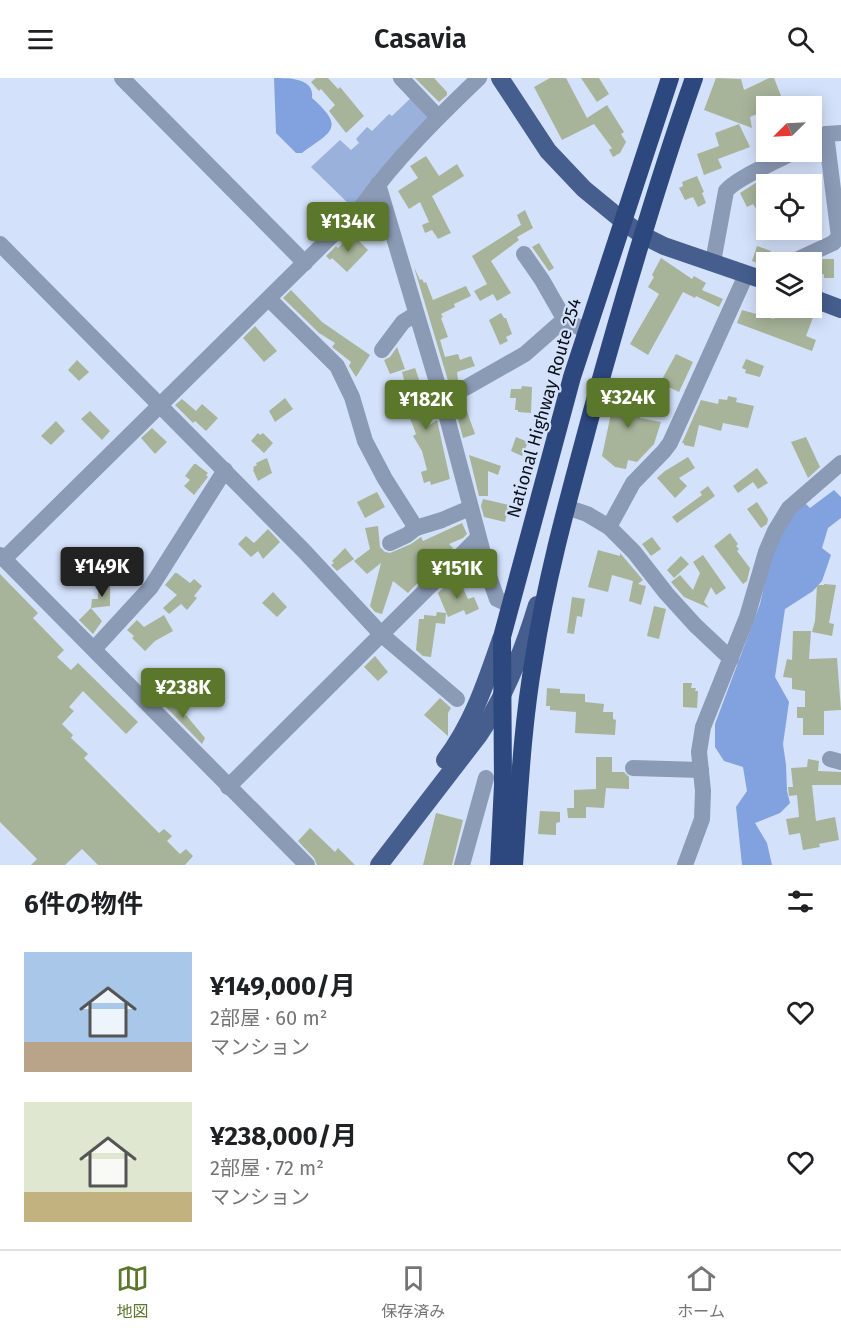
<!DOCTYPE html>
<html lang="ja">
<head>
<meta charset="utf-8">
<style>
  body { margin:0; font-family:"Fira Sans","Noto Sans JP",sans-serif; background:#f6f6f6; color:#202124; height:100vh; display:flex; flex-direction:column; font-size:22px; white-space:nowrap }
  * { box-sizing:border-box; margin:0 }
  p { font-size:20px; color:#757577 }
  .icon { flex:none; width:33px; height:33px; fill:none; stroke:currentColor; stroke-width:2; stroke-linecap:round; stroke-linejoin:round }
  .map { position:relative; height:787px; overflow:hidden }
  .details { display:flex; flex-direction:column; background:#fff; flex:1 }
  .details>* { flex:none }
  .needle { width:39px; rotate:246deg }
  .buttons { position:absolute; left:756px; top:18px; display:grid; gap:12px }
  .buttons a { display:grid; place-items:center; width:66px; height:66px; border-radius:0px; background:#fff; box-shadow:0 3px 15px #0003; font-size:30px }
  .price { position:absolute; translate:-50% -51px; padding:0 14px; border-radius:6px; background:#5b772c; color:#fff; font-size:20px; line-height:39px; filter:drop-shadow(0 2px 3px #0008) }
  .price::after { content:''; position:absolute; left:50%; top:36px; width:18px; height:14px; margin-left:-9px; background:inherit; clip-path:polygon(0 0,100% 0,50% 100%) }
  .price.on { background:#222; color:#fff }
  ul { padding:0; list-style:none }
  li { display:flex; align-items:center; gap:18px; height:150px; padding:0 24px }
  li span { display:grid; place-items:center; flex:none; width:168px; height:120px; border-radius:0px; color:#555 }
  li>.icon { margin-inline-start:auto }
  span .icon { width:72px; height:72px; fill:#fffc; stroke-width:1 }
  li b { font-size:26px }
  h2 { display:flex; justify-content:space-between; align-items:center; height:72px; padding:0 24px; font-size:26px }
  header { display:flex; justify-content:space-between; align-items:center; height:78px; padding:0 24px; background:#fff; font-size:27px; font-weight:600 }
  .tab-bar { display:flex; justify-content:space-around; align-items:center; height:84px; border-top:2px solid #e0e0e0; background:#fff; font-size:16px; color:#757577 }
  .tab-bar a { display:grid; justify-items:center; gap:3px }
  .tab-bar .on { color:#5b772c }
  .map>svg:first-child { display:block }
  .green { fill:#9ab1db }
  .forest { fill:#81a2df }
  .building { fill:#a8b49a }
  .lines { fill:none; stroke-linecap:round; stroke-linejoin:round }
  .minor { stroke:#8b9ab5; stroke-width:16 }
  .major { stroke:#465e8e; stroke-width:18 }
  .highway { stroke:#2d487f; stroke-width:18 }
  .labels { text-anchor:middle; stroke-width:4.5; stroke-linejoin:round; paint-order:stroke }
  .street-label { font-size:18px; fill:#0b0f18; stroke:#d3e1fa }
</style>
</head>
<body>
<header><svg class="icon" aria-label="menu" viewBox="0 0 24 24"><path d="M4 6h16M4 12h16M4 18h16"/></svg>Casavia<svg class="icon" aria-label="search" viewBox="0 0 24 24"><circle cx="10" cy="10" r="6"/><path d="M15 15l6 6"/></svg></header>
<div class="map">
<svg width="841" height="787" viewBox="0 0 841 787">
  <rect width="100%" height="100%" fill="#d3e1fa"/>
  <path class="green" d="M 414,17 L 433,37 L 352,129 L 311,89 L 340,62 L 351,72 L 359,65 L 356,61 L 367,49 L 372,53 L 389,36 L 392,38 Z"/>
  <g class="forest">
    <path d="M 274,0 C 289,0 315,0 312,20 C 347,51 330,54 302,75 L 296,75 L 276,55 Z"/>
    <path d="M 834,412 L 841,419 L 841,440 L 828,450 L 822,470 L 831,477 L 822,503 L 813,513 L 785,531 L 775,599 L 789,624 L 783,666 L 786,687 L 787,713 L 790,725 L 780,735 L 755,745 L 767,765 L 772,787 L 742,787 L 736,729 L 747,713 L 743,689 L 724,683 L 715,669 L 715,646 L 760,526 L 773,468 L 799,428 L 805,425 L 810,430 Z"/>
  </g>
  <g class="building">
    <path d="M 316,0 L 328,0 L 338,11 L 340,9 L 364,38 L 346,55 L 329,33 L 335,27 L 321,11 L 319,13 L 311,4 Z"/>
    <path d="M 415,0 L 434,0 L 447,14 L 447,17 L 439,24 Z"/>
    <path d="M 550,0 L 566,0 L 587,40 L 607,27 L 624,54 L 621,56 L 626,64 L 620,75 L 613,79 L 609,72 L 612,70 L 594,46 L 562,62 L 534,9 Z"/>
    <path d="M 581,0 L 599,0 L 609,16 L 597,24 Z"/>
    <path d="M 716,0 L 741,1 L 744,12 L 769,0 L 774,0 L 785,28 L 766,28 L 766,32 L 750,39 L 752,50 L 704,32 Z"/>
    <path d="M 739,46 L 750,69 L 718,81 L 722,90 L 704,97 L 697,76 L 719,68 L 715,55 Z"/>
    <path d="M 426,78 L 439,98 L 457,86 L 464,98 L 432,118 L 451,155 L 438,161 L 432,152 L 425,155 L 422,147 L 429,144 L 420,124 L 409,131 L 398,113 L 418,100 L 410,88 Z"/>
    <path d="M 697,98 L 704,114 L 702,115 L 706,125 L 698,129 L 693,119 L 685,122 L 679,110 L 683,108 L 682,104 Z"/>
    <path d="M 757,104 L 766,116 L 766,126 L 757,132 L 753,126 L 747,129 L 740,115 Z"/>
    <path d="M 525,132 L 533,150 L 517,159 L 519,162 L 491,183 L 511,215 L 497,223 L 493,216 L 480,223 L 474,213 L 487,206 L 472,178 L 521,147 L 517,137 Z"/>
    <path d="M 352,156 L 368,172 L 347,194 L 332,180 L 330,182 L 326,178 L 336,168 L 338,170 Z"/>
    <path d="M 539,165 L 554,190 L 549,193 L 532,169 Z"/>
    <path d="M 757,168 L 771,173 L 765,188 L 752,183 Z"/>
    <path d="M 661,180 L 692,201 L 694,198 L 706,205 L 702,212 L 723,221 L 719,229 L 696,218 L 695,220 L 683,214 L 648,277 L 630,266 L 659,216 L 648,209 L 654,199 L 652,197 Z"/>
    <path d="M 823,181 L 834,181 L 834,200 L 824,200 L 824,196 L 812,197 L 812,187 Z"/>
    <path d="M 414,189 L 420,202 L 422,201 L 424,205 L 426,204 L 433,222 L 466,208 L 471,218 L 454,226 L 455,229 L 441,236 L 443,239 L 441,240 L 448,259 L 440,262 L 445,279 L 458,276 L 460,282 L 471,278 L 475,288 L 457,294 L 458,302 L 449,306 Z"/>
    <path d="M 291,212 L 322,244 L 370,277 L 356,299 L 349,288 L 351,284 L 332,269 L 335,265 L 319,255 L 283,220 Z"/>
    <path d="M 776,230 L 802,230 L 815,234 L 806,258 L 816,262 L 812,273 L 737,245 L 742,232 L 774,241 Z"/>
    <path d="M 501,235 L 504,240 L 506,240 L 512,256 L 506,259 L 508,263 L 500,267 L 489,242 Z"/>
    <path d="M 255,248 L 277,273 L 264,284 L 243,260 Z"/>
    <path d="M 397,269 L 405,291 L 390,296 L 384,282 L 390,279 Z"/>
    <path d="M 676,276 L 693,284 L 679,314 L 660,305 Z"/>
    <path d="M 746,281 L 764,288 L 760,299 L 745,295 L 746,292 L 742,290 Z"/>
    <path d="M 77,282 L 89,294 L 79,303 L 68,292 Z"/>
    <path d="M 415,290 L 424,316 L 429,314 L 432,326 L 421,329 L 428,348 L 437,342 L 450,401 L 431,407 L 430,403 L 424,405 L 421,394 L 427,392 L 422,373 L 413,358 L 416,356 L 405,327 L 410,325 L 402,294 Z"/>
    <path d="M 618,303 L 627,305 L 626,310 L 645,315 L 640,340 L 661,344 L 654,366 L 637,384 L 628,382 L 626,391 L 615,389 L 602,378 Z"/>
    <path d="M 522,308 L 532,309 L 531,335 L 518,334 L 518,332 L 515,332 L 516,320 L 510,320 L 511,311 L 521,311 Z"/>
    <path d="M 728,318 L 737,320 L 736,324 L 754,328 L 748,350 L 723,345 L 721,353 L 699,347 L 694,369 L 684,367 L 684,365 L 682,365 L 701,322 L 718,326 L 719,321 L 727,322 Z"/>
    <path d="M 285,320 L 293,331 L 275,344 L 269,333 Z"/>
    <path d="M 182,321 L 196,333 L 202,326 L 218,340 L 206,353 L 195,343 L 193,345 L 175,327 Z"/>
    <path d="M 464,325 L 475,356 L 463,360 L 455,330 Z"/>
    <path d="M 90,333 L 110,353 L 102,362 L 81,341 Z"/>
    <path d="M 56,343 L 65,353 L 51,367 L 41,358 Z"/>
    <path d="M 152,350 L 167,364 L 155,376 L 141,360 Z"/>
    <path d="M 258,355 L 260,357 L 263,355 L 273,365 L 264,375 L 251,363 Z"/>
    <path d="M 516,359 L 528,364 L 522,378 L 511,373 Z"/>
    <path d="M 806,359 L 820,389 L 808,400 L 791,364 Z"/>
    <path d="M 469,377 L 501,388 L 498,397 L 488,393 L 488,418 L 479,418 Z"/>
    <path d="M 688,379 L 695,390 L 679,400 L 687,408 L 675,420 L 657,400 L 665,393 Z"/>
    <path d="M 267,380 L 272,395 L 258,403 L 253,392 L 254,391 L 253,389 L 257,387 L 256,385 Z"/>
    <path d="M 194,386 L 196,386 L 208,395 L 206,397 L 208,399 L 194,417 L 184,408 L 190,402 L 185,398 Z"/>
    <path d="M 757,390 L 768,405 L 758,411 L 753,404 L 738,415 L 733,408 Z"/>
    <path d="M 708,408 L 715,418 L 677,445 L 672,439 L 702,417 L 700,414 Z"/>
    <path d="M 377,414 L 385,429 L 365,440 L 357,424 Z"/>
    <path d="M 483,421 L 509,427 L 505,444 L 484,439 L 481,428 Z"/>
    <path d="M 757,424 L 768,441 L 767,446 L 761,450 L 747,431 Z"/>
    <path d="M 462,445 L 467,456 L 463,460 L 449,466 L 453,470 L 443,480 L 442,479 L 408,515 L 393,503 L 382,536 L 375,534 L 370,528 L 381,485 L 367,496 L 354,483 L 370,471 L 365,450 L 378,448 L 380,469 L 385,474 L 390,475 L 411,466 L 421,459 L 423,463 Z"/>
    <path d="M 268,451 L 280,464 L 263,481 L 258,473 L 251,479 L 238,466 L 246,458 L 254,465 Z"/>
    <path d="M 730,455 L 738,466 L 736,468 L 739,471 L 737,473 L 750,490 L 747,503 L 743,506 L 714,468 Z"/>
    <path d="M 652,459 L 661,471 L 651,478 L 642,466 Z"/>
    <path d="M 345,470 L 354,481 L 337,493 L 331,487 L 334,485 L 332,483 Z"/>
    <path d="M 598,472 L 620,478 L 620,475 L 643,502 L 638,506 L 646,508 L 641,527 L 629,523 L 633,503 L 612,497 L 608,514 L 588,509 Z"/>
    <path d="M 703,477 L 726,510 L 716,517 L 711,509 L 704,524 L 709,530 L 684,519 L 671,504 L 680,497 L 693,512 L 700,495 L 693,484 Z"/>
    <path d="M 681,478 L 689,486 L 674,500 L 667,492 Z"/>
    <path d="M 175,495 L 177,495 L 190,505 L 194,501 L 202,508 L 194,518 L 197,520 L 187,532 L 181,526 L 169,536 L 163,530 L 177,517 L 165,507 Z"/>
    <path d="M 0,496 L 38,535 L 33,540 L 64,572 L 57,579 L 71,592 L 78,585 L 138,644 L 126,656 L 83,613 L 69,629 L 74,633 L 62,646 L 73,657 L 71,660 L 88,676 L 84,680 L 159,755 L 164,751 L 172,758 L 167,763 L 180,776 L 186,771 L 193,778 L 185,787 L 98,787 L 82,771 L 65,787 L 31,787 L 37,781 L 0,744 Z"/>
    <path d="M 454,500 L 459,509 L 462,508 L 468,521 L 474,519 L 479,531 L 466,537 L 464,532 L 448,539 L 438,515 Z"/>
    <path d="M 824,506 L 836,507 L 829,545 L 834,546 L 832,558 L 812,554 L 815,543 L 817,507 L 824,507 Z"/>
    <path d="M 98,508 L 110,508 L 110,528 L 91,530 L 92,521 L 98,521 Z"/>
    <path d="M 273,514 L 287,529 L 277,539 L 262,525 Z"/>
    <path d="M 572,519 L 585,521 L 582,539 L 577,538 L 574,556 L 567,555 Z"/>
    <path d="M 654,528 L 666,531 L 659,561 L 647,558 Z"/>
    <path d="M 91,530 L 102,543 L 93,556 L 79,542 Z"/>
    <path d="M 437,534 L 446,535 L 445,546 L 436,545 L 431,579 L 423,578 L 416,572 L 419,541 L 424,541 L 424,537 L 436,538 Z"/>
    <path d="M 164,537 L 173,553 L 155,563 L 145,573 L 132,560 L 134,558 L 127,552 L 137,542 L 144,549 Z"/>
    <path d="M 793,553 L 811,553 L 809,581 L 837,580 L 841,632 L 824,633 L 824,657 L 803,657 L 803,640 L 797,640 L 797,629 L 805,629 L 805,613 L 792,611 L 792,600 L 783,599 L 787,581 L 792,582 Z"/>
    <path d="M 375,578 L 388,594 L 378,603 L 364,589 Z"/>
    <path d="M 683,605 L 692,605 L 691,610 L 696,610 L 695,613 L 698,613 L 697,630 L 683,629 Z"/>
    <path d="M 547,610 L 560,611 L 560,615 L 585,616 L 585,624 L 604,626 L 603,634 L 613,634 L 613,641 L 616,642 L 615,657 L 575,655 L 576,634 L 550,632 L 550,628 L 546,628 Z"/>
    <path d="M 174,619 L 184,638 L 186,637 L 205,660 L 202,666 L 162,625 Z"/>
    <path d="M 440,620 L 451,630 L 448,635 L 448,658 L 424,637 Z"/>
    <path d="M 596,679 L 612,679 L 612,694 L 624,694 L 629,699 L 629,711 L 606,710 L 604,730 L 586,729 L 586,740 L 568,740 L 567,730 L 574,730 L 574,712 L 596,711 Z"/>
    <path d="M 808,681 L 819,683 L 818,693 L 841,694 L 841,707 L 812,707 L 816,743 L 835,739 L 839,762 L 819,766 L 820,769 L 803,772 L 800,755 L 789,757 L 786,741 L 799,739 L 797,717 L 789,718 L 788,709 L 793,709 L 791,690 L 807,689 Z"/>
    <path d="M 540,733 L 560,734 L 560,744 L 556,745 L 556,757 L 538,756 Z"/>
    <path d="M 436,735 L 463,742 L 452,787 L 423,787 Z"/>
    <path d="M 310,750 L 335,774 L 338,770 L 355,787 L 317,787 L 314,780 L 298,763 Z"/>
  </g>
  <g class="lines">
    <g class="minor">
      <path d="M 122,0 L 305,185"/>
      <path d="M 401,0 L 438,39"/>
      <path d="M 812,62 L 826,56 L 841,55"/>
      <path d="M 378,106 L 442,321 L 490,501 L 497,521 L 510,527"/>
      <path d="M 0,166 L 304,473 L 382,557 L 457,621"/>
      <path d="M 524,176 L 542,202 L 566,244"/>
      <path d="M 713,184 L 726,113 C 736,100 776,84 793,74"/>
      <path d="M 792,184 L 833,165 L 839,159 L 826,56"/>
      <path d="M 269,221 L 337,288 L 352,319 L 365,363 L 385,401 L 416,450 L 442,442 L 470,430"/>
      <path d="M 382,272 L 403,244 L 416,236"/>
      <path d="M 442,321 L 467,309 L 525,276 L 559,246 L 566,244 L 587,252"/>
      <path d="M 566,429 L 587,436 L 609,449 L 633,405 L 664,373 L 670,365 L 746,197"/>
      <path d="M 609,449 L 634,474 L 666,515 L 695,547 L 731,581"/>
      <path d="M 390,465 L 407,457 L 416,450"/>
      <path d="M 0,477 L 307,787"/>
      <path d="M 4,481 L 362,128 C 396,81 437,40 479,0"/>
      <path d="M 94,571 L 151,509 L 225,392"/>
      <path d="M 830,681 L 841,684"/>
      <path d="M 633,690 L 701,692"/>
      <path d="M 228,709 L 478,460"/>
      <path d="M 462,787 L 486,700"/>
      <path d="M 685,787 L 702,741 L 703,713 L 699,674 L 703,649 L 747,539 L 766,474 L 775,453 L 789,430 L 841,385"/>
    </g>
    <g class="major">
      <path d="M 500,0 L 548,73 L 584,111 L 623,143 L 642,157 L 664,168 L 766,203"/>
      <path d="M 812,220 L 841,231"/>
      <path d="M 445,682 C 473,645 486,604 501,561"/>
      <path d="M 379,787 L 479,657 C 506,617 523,573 537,527"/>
    </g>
    <g class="highway">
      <path d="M 499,787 L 503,707 L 502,559 L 572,299 L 670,0"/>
      <path d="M 514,787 C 519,718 522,649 534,580 C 547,496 570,415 592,333 C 623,221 655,110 694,0"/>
    </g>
  </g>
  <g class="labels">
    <g class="street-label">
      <text transform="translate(544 330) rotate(-74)" y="6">National Highway Route 254</text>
    </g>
  </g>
</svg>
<div class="buttons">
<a><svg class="needle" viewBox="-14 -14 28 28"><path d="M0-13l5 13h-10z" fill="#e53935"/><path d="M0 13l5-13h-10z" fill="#757577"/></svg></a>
<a><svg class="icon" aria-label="locate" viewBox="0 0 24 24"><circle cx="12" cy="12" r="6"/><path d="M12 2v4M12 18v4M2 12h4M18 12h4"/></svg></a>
<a><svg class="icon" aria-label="layers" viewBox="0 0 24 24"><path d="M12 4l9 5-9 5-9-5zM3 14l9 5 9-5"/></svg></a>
</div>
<b class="price" style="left:348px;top:175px">¥134K</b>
<b class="price" style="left:628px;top:351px">¥324K</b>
<b class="price" style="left:426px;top:353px">¥182K</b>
<b class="price on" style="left:102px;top:520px">¥149K</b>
<b class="price" style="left:457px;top:522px">¥151K</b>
<b class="price" style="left:183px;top:641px">¥238K</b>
</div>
<section class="details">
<h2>6件の物件<svg class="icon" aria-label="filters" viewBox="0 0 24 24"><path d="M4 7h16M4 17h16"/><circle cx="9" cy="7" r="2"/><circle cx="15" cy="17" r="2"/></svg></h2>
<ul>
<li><span style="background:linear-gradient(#a9c7e8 75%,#b9a48a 0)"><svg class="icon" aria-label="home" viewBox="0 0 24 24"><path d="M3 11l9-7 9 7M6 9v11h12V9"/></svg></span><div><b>¥149,000/月</b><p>2部屋 · 60 m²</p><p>マンション</p></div><svg class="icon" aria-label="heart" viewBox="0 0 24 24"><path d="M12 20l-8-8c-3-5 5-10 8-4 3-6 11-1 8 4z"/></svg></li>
<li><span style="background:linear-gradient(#dfe7d0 75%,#c2b280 0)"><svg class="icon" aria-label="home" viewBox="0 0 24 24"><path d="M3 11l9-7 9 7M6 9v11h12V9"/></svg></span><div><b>¥238,000/月</b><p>2部屋 · 72 m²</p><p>マンション</p></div><svg class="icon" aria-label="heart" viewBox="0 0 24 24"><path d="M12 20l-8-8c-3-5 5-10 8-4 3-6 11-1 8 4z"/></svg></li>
</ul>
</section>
<nav class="tab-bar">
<a class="on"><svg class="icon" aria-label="map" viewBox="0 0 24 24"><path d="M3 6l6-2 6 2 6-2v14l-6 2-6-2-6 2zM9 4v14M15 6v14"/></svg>地図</a>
<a><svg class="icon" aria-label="saved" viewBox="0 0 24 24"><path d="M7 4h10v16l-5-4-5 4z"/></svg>保存済み</a>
<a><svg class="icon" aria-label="home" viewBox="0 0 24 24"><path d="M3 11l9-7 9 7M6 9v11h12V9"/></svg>ホーム</a>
</nav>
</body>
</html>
